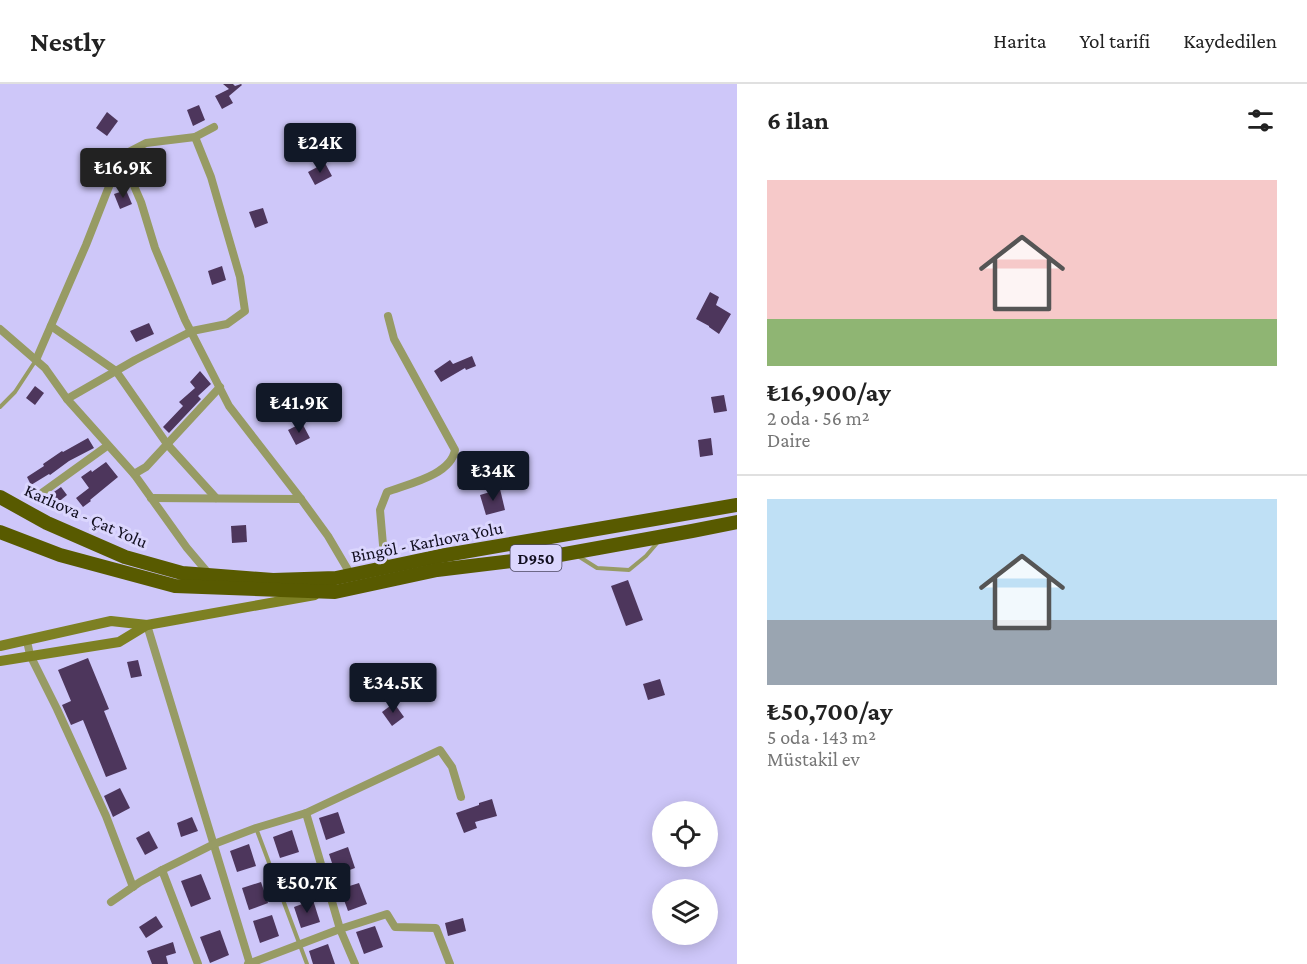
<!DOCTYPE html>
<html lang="tr">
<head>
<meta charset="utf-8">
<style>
  body { margin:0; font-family:"Crimson Pro",serif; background:#f2f2f2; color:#222; height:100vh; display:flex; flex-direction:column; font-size:22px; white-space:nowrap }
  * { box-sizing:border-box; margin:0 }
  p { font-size:20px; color:#767676 }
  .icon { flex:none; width:33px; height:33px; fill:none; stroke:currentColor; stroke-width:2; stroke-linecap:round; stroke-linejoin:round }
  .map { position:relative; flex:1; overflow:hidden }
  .sheet { display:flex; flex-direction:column; background:#fff; width:570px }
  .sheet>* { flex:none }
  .buttons { position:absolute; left:652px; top:717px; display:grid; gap:12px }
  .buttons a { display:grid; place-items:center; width:66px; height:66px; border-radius:50%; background:#fff; box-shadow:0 3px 15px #0003; font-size:30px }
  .price { position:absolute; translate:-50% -51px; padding:0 14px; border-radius:6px; background:#111827; color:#fff; font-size:20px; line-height:39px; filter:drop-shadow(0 2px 3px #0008) }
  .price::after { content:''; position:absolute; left:50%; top:36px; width:18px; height:14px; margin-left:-9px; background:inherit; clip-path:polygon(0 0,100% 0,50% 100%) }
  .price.on { background:#222; color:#fff }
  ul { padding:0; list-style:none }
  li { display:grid; align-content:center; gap:12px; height:318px; padding:0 30px }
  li+li { border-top:2px solid #e0e0e0 }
  li span { display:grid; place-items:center; height:186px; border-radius:0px; color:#555 }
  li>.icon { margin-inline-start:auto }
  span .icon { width:108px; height:108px; fill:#fffc; stroke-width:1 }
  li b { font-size:26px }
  h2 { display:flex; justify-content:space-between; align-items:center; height:72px; padding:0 30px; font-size:26px }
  header { display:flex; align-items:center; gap:36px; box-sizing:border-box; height:84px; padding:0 30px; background:#fff; border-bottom:2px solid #e0e0e0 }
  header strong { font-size:28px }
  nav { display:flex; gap:33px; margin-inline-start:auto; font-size:21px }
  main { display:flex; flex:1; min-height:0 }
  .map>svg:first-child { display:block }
  .building { fill:#4d365c }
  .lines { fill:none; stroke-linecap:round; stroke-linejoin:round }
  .lane { stroke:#979b64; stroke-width:4 }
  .street { stroke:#979b64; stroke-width:8 }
  .secondary { stroke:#7d8023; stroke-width:10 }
  .highway { stroke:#585a00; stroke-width:14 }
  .labels { text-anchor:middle; stroke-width:6; stroke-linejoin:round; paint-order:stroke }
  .shield { fill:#dbd6fe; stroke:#4e4a62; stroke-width:1.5 }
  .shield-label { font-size:16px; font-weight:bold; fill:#110e1f }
  .street-label { font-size:18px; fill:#110e1f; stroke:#dbd6fe }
</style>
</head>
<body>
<header>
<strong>Nestly</strong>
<nav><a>Harita</a><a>Yol tarifi</a><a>Kaydedilen</a></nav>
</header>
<main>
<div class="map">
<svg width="737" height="880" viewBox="0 0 737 880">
  <rect width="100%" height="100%" fill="#cec7f9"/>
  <g class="building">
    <path d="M 223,0 L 233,0 L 235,2 L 241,0 L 242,1 L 229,12 L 233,19 L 222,25 L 215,12 L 229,5 Z"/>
    <path d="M 199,21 L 205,36 L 193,42 L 187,26 Z"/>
    <path d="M 107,28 L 118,37 L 107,52 L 96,44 Z"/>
    <path d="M 325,79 L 332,92 L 315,101 L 308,88 Z"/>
    <path d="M 126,106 L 132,120 L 120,125 L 114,110 Z"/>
    <path d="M 263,124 L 268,139 L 255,144 L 249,128 Z"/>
    <path d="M 222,182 L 226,196 L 212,201 L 208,187 Z"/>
    <path d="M 710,208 L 719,213 L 716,221 L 731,230 L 719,250 L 709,243 L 709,242 L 696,235 Z"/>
    <path d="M 149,239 L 154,250 L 136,258 L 130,247 Z"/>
    <path d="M 472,272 L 476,282 L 466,286 L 465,284 L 441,298 L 434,287 L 450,276 L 453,280 Z"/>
    <path d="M 200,287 L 211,300 L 198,312 L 201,315 L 169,349 L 163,343 L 183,322 L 179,318 L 195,304 L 190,298 Z"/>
    <path d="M 35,302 L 44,309 L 35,321 L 26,314 Z"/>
    <path d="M 724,311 L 727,327 L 714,329 L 711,313 Z"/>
    <path d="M 302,339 L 310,354 L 296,361 L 288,346 Z"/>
    <path d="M 88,354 L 94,364 L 69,377 L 50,391 L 49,390 L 31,401 L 27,393 L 44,382 L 43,380 L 62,367 L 63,368 Z"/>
    <path d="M 711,354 L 713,371 L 700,373 L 698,356 Z"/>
    <path d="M 493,373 L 499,393 L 474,401 L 468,381 Z"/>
    <path d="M 106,378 L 118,393 L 90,416 L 91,417 L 83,423 L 76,414 L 89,404 L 81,393 L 91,386 L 92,388 Z"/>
    <path d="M 61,403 L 67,411 L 51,424 L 44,415 Z"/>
    <path d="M 500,405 L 505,426 L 486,431 L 480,411 Z"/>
    <path d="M 246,441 L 247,458 L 232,459 L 231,442 Z"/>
    <path d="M 628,496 L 643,536 L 626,542 L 611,502 Z"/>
    <path d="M 88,574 L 109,625 L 104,627 L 127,685 L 106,693 L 83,636 L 71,641 L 62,621 L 71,617 L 58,586 Z"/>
    <path d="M 138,576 L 142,592 L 131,594 L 127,578 Z"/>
    <path d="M 660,595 L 665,611 L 648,616 L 643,600 Z"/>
    <path d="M 394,619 L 404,633 L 392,642 L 382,628 Z"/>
    <path d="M 120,704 L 130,724 L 113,733 L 104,712 Z"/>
    <path d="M 492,715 L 497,732 L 475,738 L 477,744 L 464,749 L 456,729 L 479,721 L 479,719 Z"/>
    <path d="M 338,728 L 345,749 L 326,756 L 319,734 Z"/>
    <path d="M 192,733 L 198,747 L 181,753 L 177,739 Z"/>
    <path d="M 292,746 L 299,768 L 280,774 L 273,753 Z"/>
    <path d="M 149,747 L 158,764 L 145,771 L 136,754 Z"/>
    <path d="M 249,760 L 256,782 L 237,788 L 230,767 Z"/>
    <path d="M 348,763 L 355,784 L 336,791 L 329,770 Z"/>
    <path d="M 300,784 L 307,805 L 288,812 L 281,790 Z"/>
    <path d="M 201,790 L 211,815 L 191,823 L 181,797 Z"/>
    <path d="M 261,798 L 268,819 L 249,826 L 242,804 Z"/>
    <path d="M 359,799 L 367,820 L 348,827 L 340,805 Z"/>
    <path d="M 313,816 L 320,838 L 301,844 L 294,823 Z"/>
    <path d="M 272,831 L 279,852 L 260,859 L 253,837 Z"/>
    <path d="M 156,832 L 163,843 L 146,854 L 139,843 Z"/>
    <path d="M 463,834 L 466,847 L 448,852 L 445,839 Z"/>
    <path d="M 375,842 L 383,863 L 364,870 L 356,848 Z"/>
    <path d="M 220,846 L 229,871 L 210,879 L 200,853 Z"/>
    <path d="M 173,858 L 176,869 L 166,872 L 168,880 L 152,880 L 147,867 Z"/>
    <path d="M 328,860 L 335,880 L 313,880 L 309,867 Z"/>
  </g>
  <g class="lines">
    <g class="lane">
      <path d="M 0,323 L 15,308 L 36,276"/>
      <path d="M 578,472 L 597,484 L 629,486 L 646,472 L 658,458"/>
      <path d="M 256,744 L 307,880"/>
    </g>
    <g class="street">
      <path d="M 214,43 L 195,53 L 146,59 L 121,72 L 141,118 L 155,164 L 185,236 L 229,322 L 301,415 L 328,452 L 351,491"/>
      <path d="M 195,53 L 211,93 L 240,193 L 245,227 L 227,240 L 192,247 L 135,276 L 67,315 L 134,390 L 187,464 L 209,490"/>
      <path d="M 51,242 L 116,287 L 167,360 L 216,414"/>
      <path d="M 0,245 L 45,284 L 67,315"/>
      <path d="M 36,276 L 86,161 L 121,72"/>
      <path d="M 134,390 L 146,383 L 220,303"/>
      <path d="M 39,411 L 107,362"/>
      <path d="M 151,414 L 301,415"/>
      <path d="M 385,484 L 380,426 L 387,408 C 408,400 451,391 455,366 L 394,255 L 388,232"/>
      <path d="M 147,541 L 250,880"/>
      <path d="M 27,557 L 30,571 L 57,625 L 106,732 L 133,803"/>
      <path d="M 306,729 L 340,845 L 355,880"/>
      <path d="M 162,786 L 198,880"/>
      <path d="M 111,818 L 140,798 L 162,786 L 214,760 L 256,744 L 306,729 L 440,666 L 452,683 L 461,713"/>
      <path d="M 248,880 L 340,845 L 387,830 L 395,843 L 436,844 L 450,880"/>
    </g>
    <g class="secondary">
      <path d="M 0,562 L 111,537 L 147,541 L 315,511"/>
      <path d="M 0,577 L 119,558 L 147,541"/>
    </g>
    <g class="highway">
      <path d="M 0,413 L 47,439 L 125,473 L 182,489 L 273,496 L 336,494 L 440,472 L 737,421"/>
      <path d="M 0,448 L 60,471 L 175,502 L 335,508 L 437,486 L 554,472 L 692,447 L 737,438"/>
    </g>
  </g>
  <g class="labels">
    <rect class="shield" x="510.5" y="461" width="51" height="26" rx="4.5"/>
    <g class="shield-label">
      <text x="536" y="480">D950</text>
    </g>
    <g class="street-label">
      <text transform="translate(86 432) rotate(24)" y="6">Karlıova - Çat Yolu</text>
      <text transform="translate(427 458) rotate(-11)" y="6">Bingöl - Karlıova Yolu</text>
    </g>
  </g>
</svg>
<div class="buttons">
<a><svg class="icon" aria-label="locate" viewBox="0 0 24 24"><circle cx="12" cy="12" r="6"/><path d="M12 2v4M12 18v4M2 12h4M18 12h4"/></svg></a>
<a><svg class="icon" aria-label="layers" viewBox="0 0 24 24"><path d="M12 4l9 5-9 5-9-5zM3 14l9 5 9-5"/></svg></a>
</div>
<b class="price" style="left:320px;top:90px">₺24K</b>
<b class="price on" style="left:123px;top:115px">₺16.9K</b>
<b class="price" style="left:299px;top:350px">₺41.9K</b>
<b class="price" style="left:493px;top:418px">₺34K</b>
<b class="price" style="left:393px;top:630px">₺34.5K</b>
<b class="price" style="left:307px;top:830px">₺50.7K</b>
</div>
<section class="sheet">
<h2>6 ilan<svg class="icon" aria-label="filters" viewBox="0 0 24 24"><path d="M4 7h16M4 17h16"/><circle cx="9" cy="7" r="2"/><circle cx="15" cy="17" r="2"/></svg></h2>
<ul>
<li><span style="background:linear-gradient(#f6c9c9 75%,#8fb573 0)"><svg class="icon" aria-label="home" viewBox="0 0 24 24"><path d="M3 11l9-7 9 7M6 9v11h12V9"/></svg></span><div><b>₺16,900/ay</b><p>2 oda · 56 m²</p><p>Daire</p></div></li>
<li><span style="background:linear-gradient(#bfe0f5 65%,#9aa5b1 0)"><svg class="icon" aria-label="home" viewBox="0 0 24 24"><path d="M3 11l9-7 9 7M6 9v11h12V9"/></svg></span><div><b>₺50,700/ay</b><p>5 oda · 143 m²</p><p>Müstakil ev</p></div></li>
</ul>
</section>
</main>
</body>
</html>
